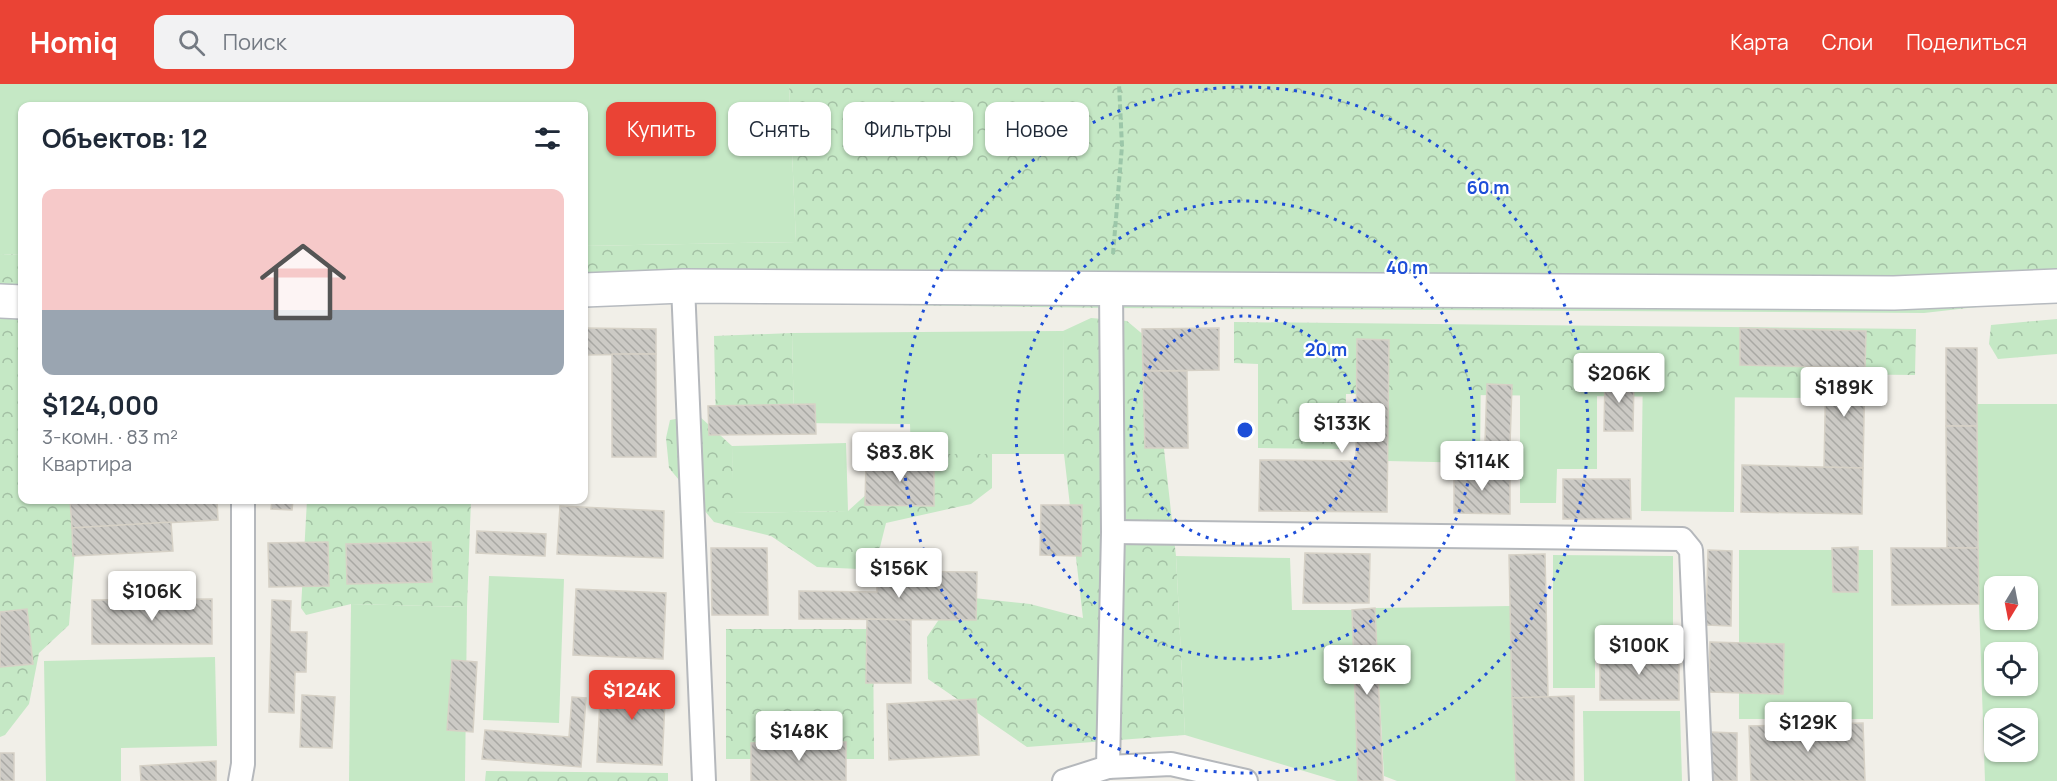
<!DOCTYPE html>
<html lang="ru">
<head>
<meta charset="utf-8">
<style>
  body { margin:0; font-family:Manrope,sans-serif; background:#f2f2f3; color:#1f2937; height:100vh; display:flex; flex-direction:column; font-size:22px; white-space:nowrap }
  * { box-sizing:border-box; margin:0 }
  p { font-size:20px; color:#747a83 }
  .icon { flex:none; width:33px; height:33px; fill:none; stroke:currentColor; stroke-width:2; stroke-linecap:round; stroke-linejoin:round }
  .map { position:relative; flex:1; overflow:hidden }
  .drawer { position:absolute; left:18px; top:18px; width:570px; height:402px; display:flex; flex-direction:column; background:#fff; border-radius:12px; box-shadow:0 2px 4px #0004 }
  .drawer>* { flex:none }
  .top-card { position:absolute; left:606px; top:18px; width:570px; height:54px; display:flex; gap:12px }
  .needle { width:39px; rotate:190deg }
  .buttons { position:absolute; left:1984px; top:492px; display:grid; gap:12px }
  .buttons a { display:grid; place-items:center; width:54px; height:54px; border-radius:12px; background:#fff; box-shadow:0 2px 4px #0004; font-size:30px }
  .price { position:absolute; translate:-50% -51px; padding:0 14px; border-radius:6px; background:#fff; color:#222; font-size:20px; line-height:39px; filter:drop-shadow(0 2px 3px #0008) }
  .price::after { content:''; position:absolute; left:50%; top:36px; width:18px; height:14px; margin-left:-9px; background:inherit; clip-path:polygon(0 0,100% 0,50% 100%) }
  .price.active { background:#ea4335; color:#fff }
  ul { padding:0; list-style:none }
  li { display:grid; align-content:center; gap:12px; height:318px; padding:0 24px }
  li span { display:grid; place-items:center; height:186px; border-radius:12px; color:#555 }
  li>.icon { margin-inline-start:auto }
  span .icon { width:108px; height:108px; fill:#fffc; stroke-width:1 }
  li b { font-size:26px }
  h2 { display:flex; justify-content:space-between; align-items:center; height:72px; padding:0 24px; font-size:26px }
  .chip { padding:0 21px; border-radius:12px; background:#fff; box-shadow:0 2px 4px #0004; font-size:21px; line-height:54px }
  .chip.active { background:#ea4335; color:#fff }
  header { display:flex; align-items:center; gap:36px; box-sizing:border-box; height:84px; padding:0 30px; background:#ea4335; color:#fff }
  header strong { font-size:28px }
  nav { display:flex; gap:33px; margin-inline-start:auto; font-size:21px }
  .search { width:420px; height:54px; background:#f2f2f3; display:flex; align-items:center; gap:15px; box-sizing:border-box; padding:0 21px; border-radius:12px; color:#747a83; font-size:22px }
  .map>svg:first-child { display:block }
  .green { fill:#c5e8c5; fill-rule:evenodd }
  .forest { fill:url(#forest-crowns) }
  .building { fill:url(#building-back-hatch); stroke:#d6d1c6; stroke-width:1.5 }
  .lines { fill:none; stroke-linecap:round; stroke-linejoin:round }
  .lane-casing { stroke:#b5b8bc; stroke-width:26 }
  .secondary-casing { stroke:#b6babf; stroke-width:36 }
  .path { stroke:#9cc7a9; stroke-width:4; stroke-dasharray:6 3; stroke-linecap:butt }
  .lane { stroke:#fff; stroke-width:22 }
  .secondary { stroke:#fff; stroke-width:33 }
  .ring { fill:none; stroke:#1d4ed8; stroke-width:3; stroke-dasharray:3 6 }
  .centre { fill:#1d4ed8; stroke:#fff; stroke-width:3 }
  .ring-label { font-size:18px; text-anchor:middle; font-weight:bold; fill:#1d4ed8; stroke:#fff; stroke-width:4.5; stroke-linejoin:round; paint-order:stroke }
</style>
</head>
<body>
<header>
<strong>Homiq</strong>
<div class="search"><svg class="icon" aria-label="search" viewBox="0 0 24 24"><circle cx="10" cy="10" r="6"/><path d="M15 15l6 6"/></svg>Поиск</div>
<nav><a>Карта</a><a>Слои</a><a>Поделиться</a></nav>
</header>
<div class="map">
<svg width="2057" height="697" viewBox="0 0 2057 697">
  <defs>
    <pattern id="forest-crowns" width="20" height="18" patternUnits="userSpaceOnUse" patternTransform="scale(1.5)"><rect width="20" height="18" fill="#c5e8c5"/><path d="M2 6a3 3 0 1 1 6 0M12 15a3 3 0 1 1 6 0" fill="none" stroke="#a3c0a4"/></pattern>
    <pattern id="building-back-hatch" width="6" height="6" patternUnits="userSpaceOnUse" patternTransform="scale(1.5)"><rect width="6" height="6" fill="#cccac5"/><path d="M-1 5l2 2M0 0l6 6M5-1l2 2" fill="none" stroke="#a9a8a4"/></pattern>
  </defs>
  <rect width="100%" height="100%" fill="#f1efe8"/>
  <g class="green">
    <path d="M 0,0 L 789,0 L 796,158 L 584,162 L 584,22 L 22,22 L 22,170 L 0,171 Z"/>
    <path d="M 1063,247 L 1064,370 L 911,370 L 910,340 L 794,339 L 792,249 Z"/>
    <path d="M 1389,276 L 1481,278 L 1480,379 L 1387,377 Z"/>
    <path d="M 1643,285 L 1735,286 L 1734,428 L 1641,427 Z"/>
    <path d="M 1520,286 L 1597,287 L 1597,385 L 1557,385 L 1556,419 L 1520,419 Z"/>
    <path d="M 1977,320 L 2057,320 L 2057,697 L 1985,697 L 1979,520 ZM 1995,502 L 2028,502 L 2028,536 L 1995,536 ZM 1995,568 L 2028,568 L 2028,602 L 1995,602 ZM 1995,634 L 2028,634 L 2028,668 L 1995,668 Z"/>
    <path d="M 846,359 L 848,427 L 733,429 L 732,362 Z"/>
    <rect x="1739" y="466" width="134" height="169"/>
    <path d="M 1553,471 L 1673,472 L 1673,557 L 1595,557 L 1595,604 L 1553,604 Z"/>
    <path d="M 1176,472 L 1290,474 L 1292,526 L 1352,526 L 1358,697 L 1337,697 L 1185,651 Z"/>
    <path d="M 489,492 L 564,495 L 559,639 L 483,636 Z"/>
    <path d="M 351,520 L 467,523 L 465,697 L 349,697 Z"/>
    <path d="M 1510,522 L 1516,697 L 1397,697 L 1384,692 L 1375,524 Z"/>
    <path d="M 215,573 L 217,662 L 121,664 L 121,697 L 46,697 L 44,577 Z"/>
    <path d="M 1583,627 L 1680,627 L 1682,697 L 1584,697 Z"/>
  </g>
  <g class="forest">
    <path d="M 789,0 L 2057,0 L 2057,214 L 1924,229 L 1111,224 L 684,218 L 584,220 L 584,162 L 796,158 Z"/>
    <path d="M 22,170 L 22,215 L 0,214 L 0,171 Z"/>
    <path d="M 0,229 L 22,229 L 22,416 L 79,416 L 69,541 L 39,569 L 29,620 L 5,651 L 0,653 Z"/>
    <path d="M 1091,234 L 1127,237 L 1152,258 L 1176,472 L 1185,651 L 1027,663 L 928,595 L 927,553 L 955,512 L 1030,520 L 1083,534 L 1064,370 L 1063,247 Z"/>
    <path d="M 2057,235 L 2057,270 L 1998,275 L 1989,260 L 1991,241 Z"/>
    <path d="M 1234,238 L 1916,245 L 1915,291 L 1816,290 L 1815,314 L 1346,310 L 1345,365 L 1258,364 L 1258,280 L 1234,279 Z"/>
    <path d="M 792,249 L 794,339 L 716,342 L 714,252 Z"/>
    <path d="M 698,331 L 732,362 L 734,429 L 848,427 L 911,370 L 992,370 L 992,404 L 971,420 L 886,439 L 880,463 L 858,485 L 817,483 L 771,452 L 714,438 L 669,384 L 666,354 L 670,336 Z"/>
    <path d="M 307,416 L 471,416 L 467,523 L 351,520 L 306,531 L 301,524 Z"/>
    <path d="M 726,545 L 873,545 L 874,675 L 726,675 Z"/>
    <path d="M 486,687 L 668,689 L 668,697 L 485,697 Z"/>
  </g>
  <g class="building">
    <path d="M 584,244 L 656,245 L 656,270 L 584,271 Z"/>
    <path d="M 1219,244 L 1219,286 L 1143,287 L 1142,245 Z"/>
    <path d="M 1740,244 L 1866,247 L 1865,284 L 1740,281 Z"/>
    <path d="M 1357,255 L 1389,256 L 1387,428 L 1259,427 L 1260,376 L 1356,377 Z"/>
    <rect x="1946" y="264" width="31" height="78"/>
    <rect x="612" y="270" width="44" height="103"/>
    <path d="M 1826,283 L 1865,284 L 1863,384 L 1824,383 Z"/>
    <path d="M 1143,287 L 1187,287 L 1188,364 L 1145,364 Z"/>
    <path d="M 1605,293 L 1634,294 L 1633,347 L 1604,347 Z"/>
    <path d="M 1487,300 L 1512,301 L 1510,360 L 1485,359 Z"/>
    <path d="M 815,320 L 816,350 L 709,351 L 708,322 Z"/>
    <path d="M 1946,342 L 1977,342 L 1978,464 L 1947,464 Z"/>
    <path d="M 866,376 L 934,377 L 934,422 L 865,421 Z"/>
    <path d="M 1742,381 L 1863,384 L 1862,430 L 1741,428 Z"/>
    <path d="M 1454,387 L 1510,387 L 1510,430 L 1454,429 Z"/>
    <path d="M 1563,395 L 1630,395 L 1631,435 L 1563,435 Z"/>
    <path d="M 70,416 L 217,416 L 218,436 L 72,444 Z"/>
    <path d="M 272,416 L 293,416 L 292,426 L 271,425 Z"/>
    <path d="M 1041,421 L 1082,421 L 1081,472 L 1040,471 Z"/>
    <path d="M 560,422 L 664,427 L 663,474 L 557,470 Z"/>
    <path d="M 171,438 L 173,467 L 73,472 L 72,444 Z"/>
    <path d="M 477,447 L 546,450 L 545,472 L 476,469 Z"/>
    <path d="M 328,458 L 329,502 L 269,503 L 268,459 Z"/>
    <path d="M 431,458 L 432,498 L 347,500 L 346,460 Z"/>
    <path d="M 1858,463 L 1858,508 L 1833,508 L 1832,464 Z"/>
    <path d="M 711,464 L 767,464 L 768,531 L 712,531 Z"/>
    <path d="M 1891,464 L 1978,464 L 1979,520 L 1892,521 Z"/>
    <path d="M 1708,466 L 1732,467 L 1731,542 L 1706,541 Z"/>
    <path d="M 1305,469 L 1370,470 L 1369,519 L 1303,519 Z"/>
    <path d="M 1545,470 L 1548,613 L 1512,614 L 1509,471 Z"/>
    <path d="M 877,487 L 977,488 L 976,536 L 799,535 L 799,507 L 877,508 Z"/>
    <path d="M 576,505 L 666,509 L 663,575 L 573,571 Z"/>
    <path d="M 212,515 L 212,560 L 92,560 L 92,516 Z"/>
    <path d="M 272,516 L 291,517 L 290,548 L 307,548 L 306,588 L 295,588 L 294,629 L 269,628 Z"/>
    <path d="M 1375,524 L 1383,697 L 1358,697 L 1352,526 Z"/>
    <path d="M 27,525 L 33,580 L 0,583 L 0,528 Z"/>
    <path d="M 867,535 L 911,536 L 911,599 L 866,599 Z"/>
    <path d="M 1710,558 L 1784,560 L 1783,610 L 1709,608 Z"/>
    <rect x="1600" y="569" width="79" height="47"/>
    <path d="M 452,576 L 477,578 L 473,648 L 447,646 Z"/>
    <path d="M 601,593 L 666,596 L 662,681 L 597,678 Z"/>
    <path d="M 302,611 L 335,613 L 332,664 L 300,663 Z"/>
    <path d="M 1574,612 L 1574,697 L 1516,697 L 1512,614 Z"/>
    <path d="M 572,613 L 586,614 L 581,683 L 482,675 L 485,646 L 569,653 Z"/>
    <path d="M 976,615 L 979,671 L 889,676 L 887,620 Z"/>
    <path d="M 1863,639 L 1865,697 L 1751,697 L 1749,642 Z"/>
    <path d="M 1709,648 L 1737,649 L 1737,697 L 1709,697 Z"/>
    <path d="M 846,658 L 846,697 L 751,697 L 751,659 Z"/>
    <rect x="0" y="669" width="14" height="28"/>
    <path d="M 216,677 L 216,697 L 141,697 L 140,682 Z"/>
  </g>
  <g class="lines">
    <defs>
      <g id="lane">
        <path d="M 683,202 L 704,697"/>
        <path d="M 1113,448 L 1682,455 L 1691,466 L 1701,697"/>
        <path d="M 1108,683 L 1171,680 L 1246,697"/>
        <path d="M 240,697 L 243,680 L 243,416"/>
        <path d="M 1064,697 L 1108,683 L 1113,448 L 1111,205"/>
      </g>
      <g id="secondary">
        <path d="M 584,206 L 683,202 L 1894,209 L 2057,202"/>
        <path d="M 0,217 L 22,218"/>
      </g>
    </defs>
    <use href="#lane" class="lane-casing"/>
    <use href="#secondary" class="secondary-casing"/>
    <path class="path" d="M 1113,170 L 1122,62 L 1119,0"/>
    <use href="#lane" class="lane"/>
    <use href="#secondary" class="secondary"/>
  </g>
  <g class="ring">
    <circle cx="1245" cy="346" r="114"/>
    <circle cx="1245" cy="346" r="229"/>
    <circle cx="1245" cy="346" r="343"/>
  </g>
  <circle cx="1245" cy="346" r="9" class="centre"/>
  <g class="ring-label">
    <text x="1488" y="110">60 m</text>
    <text x="1407" y="190">40 m</text>
    <text x="1326" y="272">20 m</text>
  </g>
</svg>
<div class="buttons">
<a><svg class="needle" viewBox="-14 -14 28 28"><path d="M0-13l5 13h-10z" fill="#e53935"/><path d="M0 13l5-13h-10z" fill="#747a83"/></svg></a>
<a><svg class="icon" aria-label="locate" viewBox="0 0 24 24"><circle cx="12" cy="12" r="6"/><path d="M12 2v4M12 18v4M2 12h4M18 12h4"/></svg></a>
<a><svg class="icon" aria-label="layers" viewBox="0 0 24 24"><path d="M12 4l9 5-9 5-9-5zM3 14l9 5 9-5"/></svg></a>
</div>
<b class="price" style="left:1619px;top:320px">$206K</b>
<b class="price" style="left:1844px;top:334px">$189K</b>
<b class="price" style="left:1342px;top:370px">$133K</b>
<b class="price" style="left:900px;top:399px">$83.8K</b>
<b class="price" style="left:1482px;top:408px">$114K</b>
<b class="price" style="left:899px;top:515px">$156K</b>
<b class="price" style="left:152px;top:538px">$106K</b>
<b class="price" style="left:1639px;top:592px">$100K</b>
<b class="price" style="left:1367px;top:612px">$126K</b>
<b class="price active" style="left:632px;top:637px">$124K</b>
<b class="price" style="left:1808px;top:669px">$129K</b>
<b class="price" style="left:799px;top:678px">$148K</b>
<div class="top-card">
<a class="chip active">Купить</a>
<a class="chip">Снять</a>
<a class="chip">Фильтры</a>
<a class="chip">Новое</a>
</div>
<section class="drawer">
<h2>Объектов: 12<svg class="icon" aria-label="filters" viewBox="0 0 24 24"><path d="M4 7h16M4 17h16"/><circle cx="9" cy="7" r="2"/><circle cx="15" cy="17" r="2"/></svg></h2>
<ul>
<li><span style="background:linear-gradient(#f6c9c9 65%,#9aa5b1 0)"><svg class="icon" aria-label="home" viewBox="0 0 24 24"><path d="M3 11l9-7 9 7M6 9v11h12V9"/></svg></span><div><b>$124,000</b><p>3-комн. · 83 m²</p><p>Квартира</p></div></li>
</ul>
</section>
</div>
</body>
</html>
